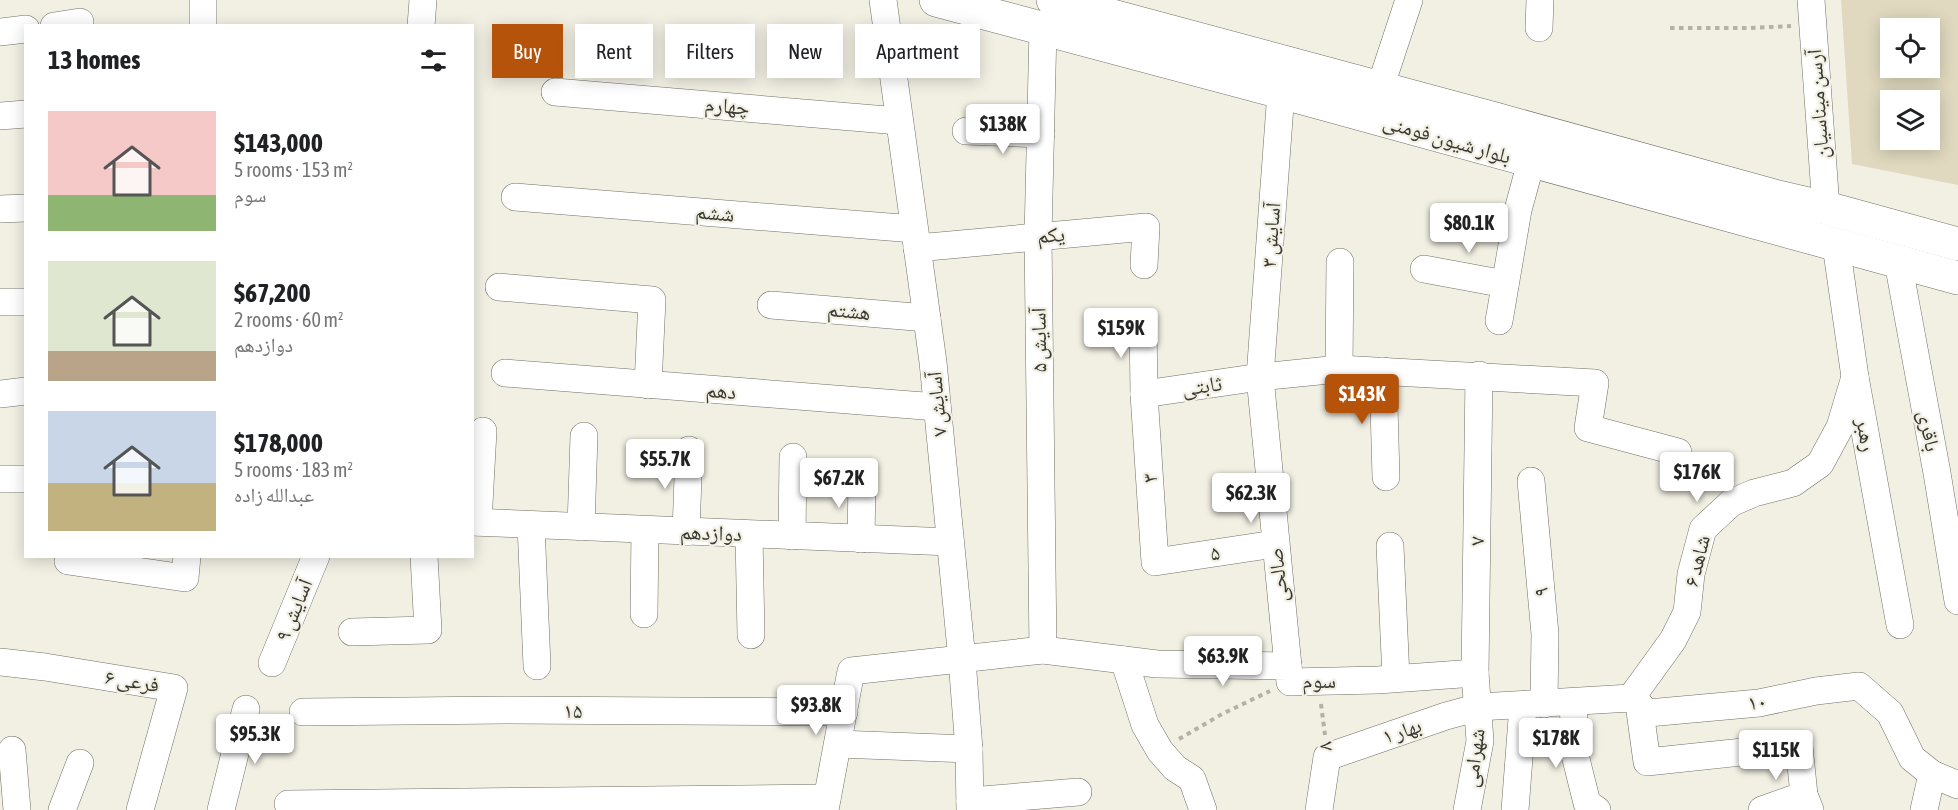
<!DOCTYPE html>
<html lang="en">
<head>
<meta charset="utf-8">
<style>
  body { margin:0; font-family:"Asap Condensed","Noto Naskh Arabic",sans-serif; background:#f6f6f6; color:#202124; height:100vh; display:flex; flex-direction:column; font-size:22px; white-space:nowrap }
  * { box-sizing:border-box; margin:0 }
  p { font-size:20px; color:#757577 }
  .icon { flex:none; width:33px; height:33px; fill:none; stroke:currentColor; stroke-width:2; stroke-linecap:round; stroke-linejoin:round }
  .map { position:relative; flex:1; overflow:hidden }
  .drawer { position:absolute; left:24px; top:24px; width:450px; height:534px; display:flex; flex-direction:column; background:#fff; border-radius:0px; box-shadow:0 3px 15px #0003 }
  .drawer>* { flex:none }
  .hud { position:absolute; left:492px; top:24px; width:570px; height:54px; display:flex; gap:12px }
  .fabs { position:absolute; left:1880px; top:18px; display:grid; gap:12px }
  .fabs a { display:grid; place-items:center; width:60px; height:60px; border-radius:0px; background:#fff; box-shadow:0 3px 15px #0003; font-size:30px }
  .price { position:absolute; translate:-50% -51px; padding:0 14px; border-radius:6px; background:#fff; color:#222; font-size:20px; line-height:39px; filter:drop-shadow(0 2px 3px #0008) }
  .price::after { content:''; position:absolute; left:50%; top:36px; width:18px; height:14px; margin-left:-9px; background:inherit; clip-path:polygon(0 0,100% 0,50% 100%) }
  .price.current { background:#b45309; color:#fff }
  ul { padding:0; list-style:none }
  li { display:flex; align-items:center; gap:18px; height:150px; padding:0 24px }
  li span { display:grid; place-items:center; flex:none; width:168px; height:120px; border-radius:0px; color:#555 }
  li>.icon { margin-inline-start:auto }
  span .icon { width:72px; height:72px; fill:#fffc; stroke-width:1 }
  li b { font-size:26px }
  h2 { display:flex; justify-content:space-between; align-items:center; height:72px; padding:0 24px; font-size:26px }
  .pill { padding:0 21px; border-radius:0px; background:#fff; box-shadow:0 3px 15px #0003; font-size:21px; line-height:54px }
  .pill.current { background:#b45309; color:#fff }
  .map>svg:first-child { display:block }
  .green { fill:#e0d9bf; fill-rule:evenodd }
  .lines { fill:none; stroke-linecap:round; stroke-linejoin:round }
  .minor-casing { stroke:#726f65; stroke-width:28 }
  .major-casing { stroke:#726f65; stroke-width:34 }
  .path { stroke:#b4b1a8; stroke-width:4; stroke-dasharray:4.5 4.5; stroke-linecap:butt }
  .minor { stroke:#fff; stroke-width:27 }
  .major { stroke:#fff; stroke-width:33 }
  .labels { text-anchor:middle; stroke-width:4.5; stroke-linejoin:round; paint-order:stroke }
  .street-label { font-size:21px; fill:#393834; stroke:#f2efe3 }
</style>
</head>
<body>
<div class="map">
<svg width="1958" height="810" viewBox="0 0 1958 810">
  <rect width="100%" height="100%" fill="#f2efe3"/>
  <path class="green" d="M 1841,0 L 1958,0 L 1958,185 L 1852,164 ZM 1890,28 L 1929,28 L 1929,68 L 1890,68 ZM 1890,100 L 1929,100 L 1929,140 L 1890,140 Z"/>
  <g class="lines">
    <defs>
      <g id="minor">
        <path d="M 203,0 L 203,26"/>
        <path d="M 883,0 L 933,362 L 962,660 L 969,749 L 970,810"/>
        <path d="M 1811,0 L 1826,208"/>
        <path d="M 54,26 L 80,22"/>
        <path d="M 421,26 L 423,0"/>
        <path d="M 1539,28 L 1540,0"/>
        <path d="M 0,32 L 26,29"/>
        <path d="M 1380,88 L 1409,0"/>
        <path d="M 555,92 L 899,121"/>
        <path d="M 1281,92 L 1260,377 L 1288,666"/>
        <path d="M 0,116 L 26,114"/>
        <path d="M 966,131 L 1041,134"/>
        <path d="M 515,197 L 914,229"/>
        <path d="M 0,209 L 26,208"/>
        <path d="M 1836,245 L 1855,377 L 1900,625"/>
        <path d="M 917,248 L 1146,227 L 1144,265"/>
        <path d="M 1898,262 L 1937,473 L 1958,601"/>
        <path d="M 1424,269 L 1505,284"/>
        <path d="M 499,287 L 652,300 L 648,385"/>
        <path d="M 0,302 L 26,302"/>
        <path d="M 771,305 L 927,318"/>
        <path d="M 1499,321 L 1518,210 L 1531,162"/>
        <path d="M 1143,323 L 1144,394 L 1155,562 L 1275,544"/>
        <path d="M 1339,369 L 1340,262"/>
        <path d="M 1383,371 L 1386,477"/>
        <path d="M 505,373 L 937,407"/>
        <path d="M 0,394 L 26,391"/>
        <path d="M 1144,394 L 1260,377 L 1339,369 L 1595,383 L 1588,428 L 1678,452"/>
        <path d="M 0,479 L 26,479"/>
        <path d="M 1531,481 L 1545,634 L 1544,704"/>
        <path d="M 472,522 L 950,542"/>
        <path d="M 478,522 L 483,431"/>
        <path d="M 531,525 L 537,666"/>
        <path d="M 581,527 L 584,436"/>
        <path d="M 686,532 L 689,450"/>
        <path d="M 749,535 L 751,635"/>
        <path d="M 792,536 L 793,457"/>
        <path d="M 861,539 L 862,480"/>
        <path d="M 1390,546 L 1396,678"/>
        <path d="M 68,561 L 185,578 L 187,556"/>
        <path d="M 644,614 L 645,530"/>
        <path d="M 352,632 L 428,630 L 424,556"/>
        <path d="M 1043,650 L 1038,236 L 1043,29"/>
        <path d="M 1124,660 L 1145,725 L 1160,751 L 1175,768 L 1192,779 L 1203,810"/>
        <path d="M 0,662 L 45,667 L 174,688 L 140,810"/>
        <path d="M 272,663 L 316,556"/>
        <path d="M 1631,698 L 1673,640 L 1687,612 L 1691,574 L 1703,529 L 1731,503 L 1754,493 L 1793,483 L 1820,464 L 1840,427 L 1855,377"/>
        <path d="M 1574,702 L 1573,747 L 1587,803 L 1597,810"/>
        <path d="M 1639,704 L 1647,762 L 1799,746 L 1804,795 L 1810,810"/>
        <path d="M 303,712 L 507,710 L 844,712"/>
        <path d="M 838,744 L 969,749"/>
        <path d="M 12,750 L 17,810"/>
        <path d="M 970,801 L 1078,792"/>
        <path d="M 288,804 L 827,798"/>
        <path d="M 62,810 L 80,763"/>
        <path d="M 221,810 L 246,709"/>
        <path d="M 825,810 L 851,671 L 1043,650 L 1157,664 L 1288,666 L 1290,682 L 1378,680 L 1475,673"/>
        <path d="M 1319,810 L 1327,757 L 1446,716 L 1479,707 L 1631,698 L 1648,713 L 1759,703 L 1816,691 L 1859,686 L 1890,713 L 1912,758 L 1932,774 L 1958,785"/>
        <path d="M 1467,810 L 1480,741 L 1475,673 L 1479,375"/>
        <path d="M 1515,810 L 1523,706"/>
        <path d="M 1762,810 L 1804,795"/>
        <path d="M 1924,810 L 1932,774"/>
      </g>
      <g id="major">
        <path d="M 936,0 L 1281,92 L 1958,278"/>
        <path d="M 1053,0 L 1495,119 L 1774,196 L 1826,208 L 1958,244"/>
      </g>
    </defs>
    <use href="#minor" class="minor-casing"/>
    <use href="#major" class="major-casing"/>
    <g class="path">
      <path d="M 1670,28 L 1751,28 L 1791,26"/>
      <path d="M 1693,467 L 1732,478"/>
      <path d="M 1321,704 L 1325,735"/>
      <path d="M 1179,739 L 1222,714 L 1270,691"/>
    </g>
    <use href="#minor" class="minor"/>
    <use href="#major" class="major"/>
  </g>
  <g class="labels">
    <g class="street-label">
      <text transform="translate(1818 104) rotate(-94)" y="7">آرسن میناسیان</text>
      <text transform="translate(727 106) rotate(5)" y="7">چهارم</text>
      <text transform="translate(1447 139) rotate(16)" y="7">بلوار شیون فومنی</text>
      <text transform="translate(715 213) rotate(5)" y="7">ششم</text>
      <text transform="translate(1051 235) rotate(-5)" y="7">یکم</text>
      <text transform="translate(1271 235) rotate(-86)" y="7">آسایش ۳</text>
      <text transform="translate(849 311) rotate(5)" y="7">هشتم</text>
      <text transform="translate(1039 340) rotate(-91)" y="7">آسایش ۵</text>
      <text transform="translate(1202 386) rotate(-8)" y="7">ثابتی</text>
      <text transform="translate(721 391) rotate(4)" y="7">دهم</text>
      <text transform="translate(937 404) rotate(-95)" y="7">آسایش ۷</text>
      <text transform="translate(1929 431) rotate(79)" y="7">باقری</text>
      <text transform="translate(1866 435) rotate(80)" y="7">رهبر</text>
      <text transform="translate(1150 478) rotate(-94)" y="7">۳</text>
      <text transform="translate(711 533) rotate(2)" y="7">دوازدهم</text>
      <text transform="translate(1477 541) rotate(-89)" y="7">۷</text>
      <text transform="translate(1215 553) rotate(-9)" y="7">۵</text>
      <text transform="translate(1697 561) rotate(-76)" y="7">شاهد ۶</text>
      <text transform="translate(1278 575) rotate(-96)" y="7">صالحی</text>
      <text transform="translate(1541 592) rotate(-95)" y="7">۹</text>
      <text transform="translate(294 610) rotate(-68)" y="7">آسایش ۹</text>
      <text transform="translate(132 681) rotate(9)" y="7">فرعی ۶</text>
      <text transform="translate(1319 681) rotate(-1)" y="7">سوم</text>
      <text transform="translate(1757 702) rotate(-8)" y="7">۱۰</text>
      <text x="573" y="718">۱۵</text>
      <text transform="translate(1402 731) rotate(-19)" y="7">بهار ۱</text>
      <text transform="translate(1325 746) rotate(-94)" y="7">۸</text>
      <text transform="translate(1474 758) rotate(-83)" y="7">شهرامی</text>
    </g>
  </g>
</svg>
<div class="fabs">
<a><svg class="icon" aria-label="locate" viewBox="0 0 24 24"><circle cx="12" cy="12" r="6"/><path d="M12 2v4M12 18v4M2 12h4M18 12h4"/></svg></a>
<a><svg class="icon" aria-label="layers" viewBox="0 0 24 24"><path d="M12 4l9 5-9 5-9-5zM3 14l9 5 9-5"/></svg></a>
</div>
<b class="price" style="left:1003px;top:155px">$138K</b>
<b class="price" style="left:1469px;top:254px">$80.1K</b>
<b class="price" style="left:1121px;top:359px">$159K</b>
<b class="price current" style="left:1362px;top:425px">$143K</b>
<b class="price" style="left:665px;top:490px">$55.7K</b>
<b class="price" style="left:1697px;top:503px">$176K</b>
<b class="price" style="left:839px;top:509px">$67.2K</b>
<b class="price" style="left:1251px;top:524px">$62.3K</b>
<b class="price" style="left:1223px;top:687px">$63.9K</b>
<b class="price" style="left:816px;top:736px">$93.8K</b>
<b class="price" style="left:255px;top:765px">$95.3K</b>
<b class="price" style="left:1556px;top:769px">$178K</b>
<b class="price" style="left:1776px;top:781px">$115K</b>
<div class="hud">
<a class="pill current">Buy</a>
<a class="pill">Rent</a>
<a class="pill">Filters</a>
<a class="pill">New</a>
<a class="pill">Apartment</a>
</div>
<section class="drawer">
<h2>13 homes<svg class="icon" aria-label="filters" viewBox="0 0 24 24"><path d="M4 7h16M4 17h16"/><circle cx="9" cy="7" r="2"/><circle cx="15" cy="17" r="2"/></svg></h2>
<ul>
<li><span style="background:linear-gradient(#f6c9c9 70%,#8fb573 0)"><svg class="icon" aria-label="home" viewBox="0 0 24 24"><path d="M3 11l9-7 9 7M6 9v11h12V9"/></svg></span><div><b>$143,000</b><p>5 rooms · 153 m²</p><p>سوم</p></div></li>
<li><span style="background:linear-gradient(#dfe7d0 75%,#b9a48a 0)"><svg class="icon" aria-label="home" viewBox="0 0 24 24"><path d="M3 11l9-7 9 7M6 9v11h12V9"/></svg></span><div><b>$67,200</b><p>2 rooms · 60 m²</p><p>دوازدهم</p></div></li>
<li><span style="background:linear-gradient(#c9d6e8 60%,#c2b280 0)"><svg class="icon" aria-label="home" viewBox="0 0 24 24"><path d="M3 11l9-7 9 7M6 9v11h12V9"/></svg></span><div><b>$178,000</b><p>5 rooms · 183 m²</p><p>عبدالله زاده</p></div></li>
</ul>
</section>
</div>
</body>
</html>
